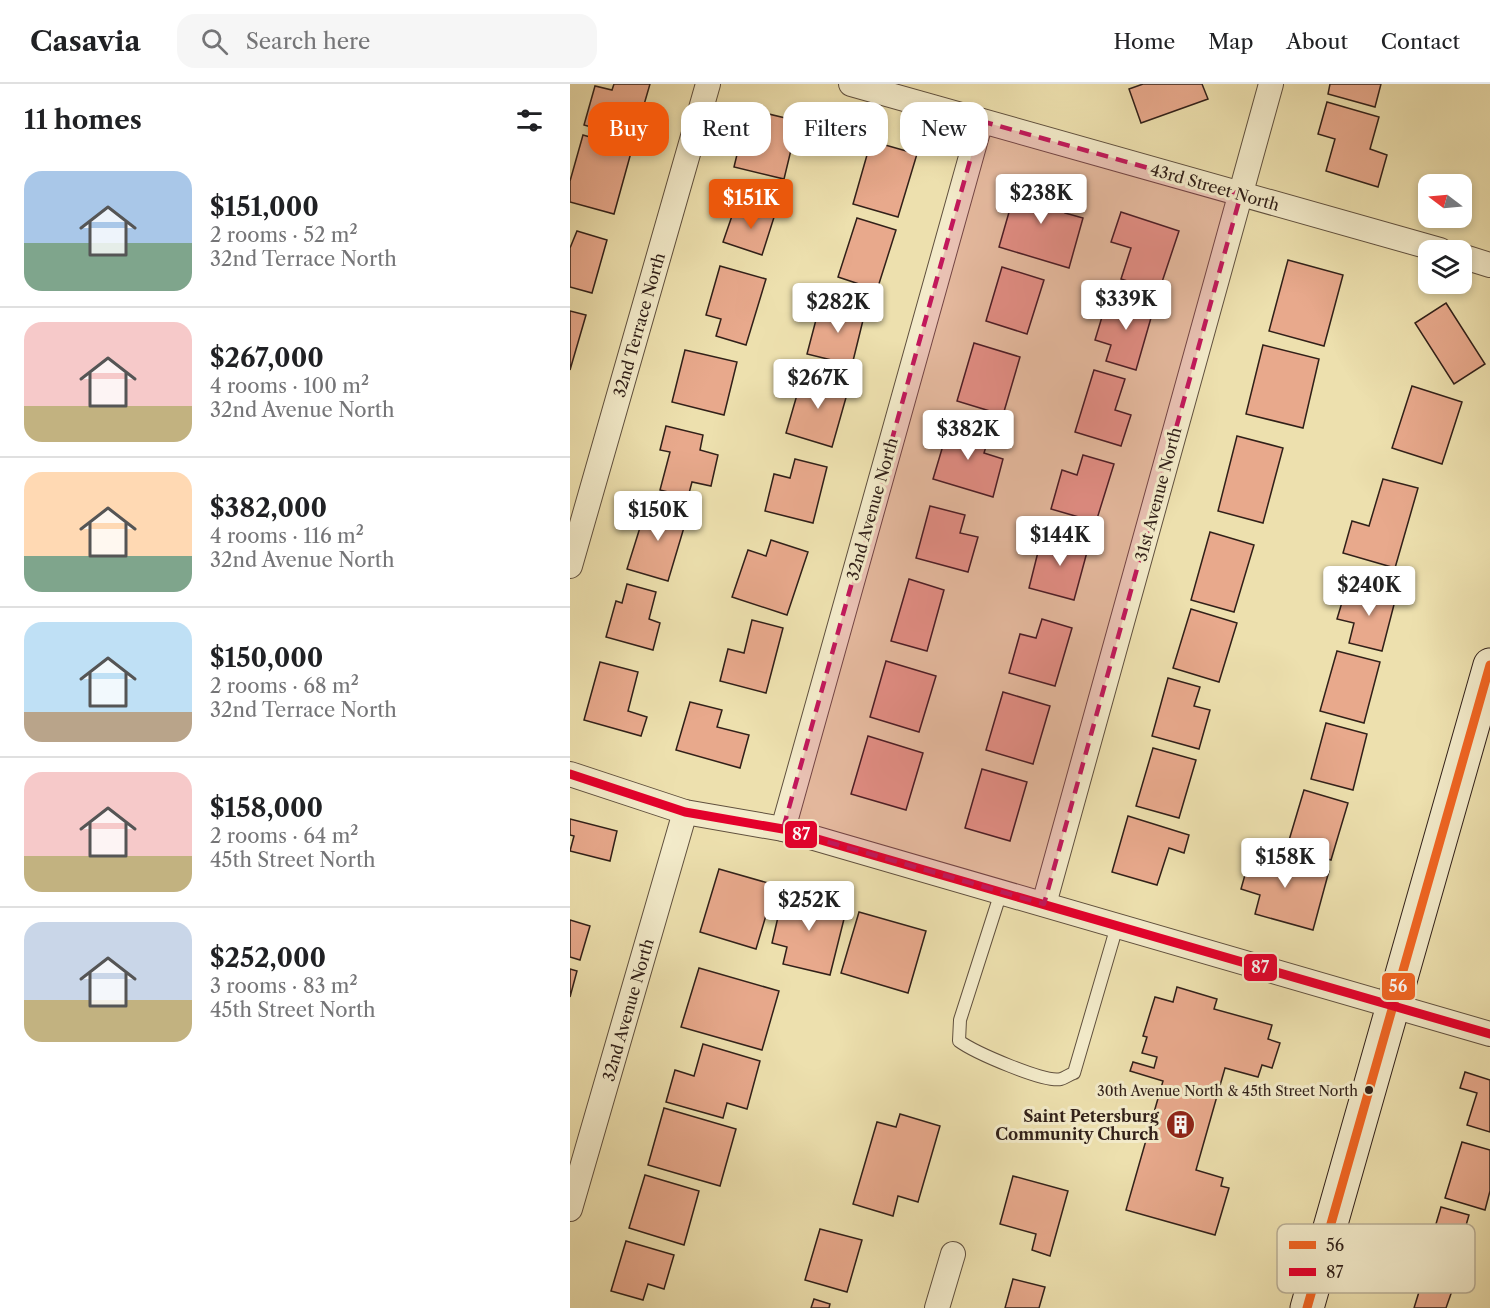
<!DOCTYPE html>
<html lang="en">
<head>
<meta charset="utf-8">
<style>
  body { margin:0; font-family:"Libre Caslon Text",serif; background:#f6f6f6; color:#202124; height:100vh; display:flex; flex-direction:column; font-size:22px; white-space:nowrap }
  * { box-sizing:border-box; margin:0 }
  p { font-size:20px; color:#757577 }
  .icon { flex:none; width:33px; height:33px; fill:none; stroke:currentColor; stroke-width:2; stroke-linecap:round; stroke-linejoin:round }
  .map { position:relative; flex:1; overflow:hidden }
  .drawer { display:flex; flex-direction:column; background:#fff; width:570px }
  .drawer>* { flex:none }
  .banner { position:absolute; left:18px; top:18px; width:570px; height:54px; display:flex; gap:12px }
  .needle { width:39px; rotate:286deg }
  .controls { position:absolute; left:848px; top:90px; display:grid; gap:12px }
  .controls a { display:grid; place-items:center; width:54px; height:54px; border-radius:12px; background:#fff; box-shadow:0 3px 9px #0003; font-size:30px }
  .price { position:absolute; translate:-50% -51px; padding:0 14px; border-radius:6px; background:#fff; color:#222; font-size:20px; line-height:39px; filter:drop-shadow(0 2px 3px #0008) }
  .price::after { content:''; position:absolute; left:50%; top:36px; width:18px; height:14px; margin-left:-9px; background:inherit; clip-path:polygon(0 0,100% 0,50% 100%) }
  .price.active { background:#ea580c; color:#fff }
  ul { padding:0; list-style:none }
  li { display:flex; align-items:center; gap:18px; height:150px; padding:0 24px }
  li+li { border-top:2px solid #e0e0e0 }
  li span { display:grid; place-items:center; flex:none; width:168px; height:120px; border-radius:18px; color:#555 }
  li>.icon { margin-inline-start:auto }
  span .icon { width:72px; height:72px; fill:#fffc; stroke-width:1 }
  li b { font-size:26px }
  h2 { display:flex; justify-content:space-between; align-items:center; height:72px; padding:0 24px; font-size:26px }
  .chip { padding:0 21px; border-radius:18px; background:#fff; box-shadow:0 3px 9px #0003; font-size:21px; line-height:54px }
  .chip.active { background:#ea580c; color:#fff }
  header { display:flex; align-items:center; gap:36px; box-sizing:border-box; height:84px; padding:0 30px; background:#fff; border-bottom:2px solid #e0e0e0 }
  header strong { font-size:28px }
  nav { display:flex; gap:33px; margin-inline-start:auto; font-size:21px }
  .search { width:420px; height:54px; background:#f6f6f6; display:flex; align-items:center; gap:15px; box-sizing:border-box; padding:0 21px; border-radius:18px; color:#757577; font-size:22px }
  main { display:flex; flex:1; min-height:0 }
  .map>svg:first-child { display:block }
  .building { fill:#e8a98c; stroke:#312019; stroke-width:1.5 }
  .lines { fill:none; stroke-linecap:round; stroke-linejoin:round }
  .lane-casing { stroke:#60503e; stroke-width:14 }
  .street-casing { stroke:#60503e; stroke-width:26 }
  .secondary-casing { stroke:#312019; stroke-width:35 }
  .lane { stroke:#f3ebca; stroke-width:12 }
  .street { stroke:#f3ebca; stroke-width:24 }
  .secondary { stroke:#f3ebca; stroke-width:33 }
  .bus-1-casing { stroke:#f3ebca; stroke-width:14 }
  .bus-2-casing { stroke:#f3ebca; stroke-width:14 }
  .bus-1 { stroke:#f26522; stroke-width:9 }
  .bus-2 { stroke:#e4002b; stroke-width:9 }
  .marked { fill:#c2185b; fill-opacity:0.2; stroke:#c2185b; stroke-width:4.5; stroke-dasharray:12 8; stroke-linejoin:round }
  .bus-dot { fill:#312019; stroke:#f3ebca; stroke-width:2 }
  .labels { text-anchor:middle; stroke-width:6; stroke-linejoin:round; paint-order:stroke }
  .bus-label { font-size:14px; fill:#312019; stroke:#f3ebca; text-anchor:end }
  .street-label { font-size:16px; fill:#312019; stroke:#f3ebca }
  .poi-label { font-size:16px; font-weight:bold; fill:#312019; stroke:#f3ebca; text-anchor:end }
  .key { fill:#f3ebca; stroke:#b9ae95; stroke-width:1.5 }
  .key-label { font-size:16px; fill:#312019 }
  .line-badge { stroke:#f3ebca; stroke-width:2 }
  .badge-label { font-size:16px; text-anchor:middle; font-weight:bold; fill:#fff }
</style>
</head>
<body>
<header>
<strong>Casavia</strong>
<div class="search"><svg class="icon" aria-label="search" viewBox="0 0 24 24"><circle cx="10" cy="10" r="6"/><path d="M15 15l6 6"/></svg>Search here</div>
<nav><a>Home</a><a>Map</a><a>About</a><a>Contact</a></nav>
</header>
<main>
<section class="drawer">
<h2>11 homes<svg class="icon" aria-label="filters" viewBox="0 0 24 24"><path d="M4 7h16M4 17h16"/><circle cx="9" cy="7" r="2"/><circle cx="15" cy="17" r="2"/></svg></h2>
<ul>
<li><span style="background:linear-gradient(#a9c7e8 60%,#7fa58c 0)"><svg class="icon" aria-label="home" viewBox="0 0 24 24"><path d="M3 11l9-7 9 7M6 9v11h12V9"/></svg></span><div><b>$151,000</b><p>2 rooms · 52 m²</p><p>32nd Terrace North</p></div></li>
<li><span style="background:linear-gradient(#f6c9c9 70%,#c2b280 0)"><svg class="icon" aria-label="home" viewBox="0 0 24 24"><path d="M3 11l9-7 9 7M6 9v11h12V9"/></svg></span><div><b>$267,000</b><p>4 rooms · 100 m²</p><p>32nd Avenue North</p></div></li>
<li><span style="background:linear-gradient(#ffd9b3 70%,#7fa58c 0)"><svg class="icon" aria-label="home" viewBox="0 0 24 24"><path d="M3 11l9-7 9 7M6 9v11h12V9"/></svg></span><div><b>$382,000</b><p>4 rooms · 116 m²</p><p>32nd Avenue North</p></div></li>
<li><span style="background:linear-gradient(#bfe0f5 75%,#b9a48a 0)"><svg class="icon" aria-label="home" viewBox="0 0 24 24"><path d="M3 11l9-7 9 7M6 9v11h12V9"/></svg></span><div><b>$150,000</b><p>2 rooms · 68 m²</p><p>32nd Terrace North</p></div></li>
<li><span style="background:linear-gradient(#f6c9c9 70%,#c2b280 0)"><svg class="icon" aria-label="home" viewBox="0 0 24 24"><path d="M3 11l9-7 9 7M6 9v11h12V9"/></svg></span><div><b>$158,000</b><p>2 rooms · 64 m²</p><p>45th Street North</p></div></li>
<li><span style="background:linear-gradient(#c9d6e8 65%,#c2b280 0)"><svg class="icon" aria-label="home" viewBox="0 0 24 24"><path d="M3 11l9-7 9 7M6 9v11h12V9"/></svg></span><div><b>$252,000</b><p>3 rooms · 83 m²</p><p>45th Street North</p></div></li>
</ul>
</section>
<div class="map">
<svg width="920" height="1224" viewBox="0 0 920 1224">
  <rect width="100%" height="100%" fill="#ede0ae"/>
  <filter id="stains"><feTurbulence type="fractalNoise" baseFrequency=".00333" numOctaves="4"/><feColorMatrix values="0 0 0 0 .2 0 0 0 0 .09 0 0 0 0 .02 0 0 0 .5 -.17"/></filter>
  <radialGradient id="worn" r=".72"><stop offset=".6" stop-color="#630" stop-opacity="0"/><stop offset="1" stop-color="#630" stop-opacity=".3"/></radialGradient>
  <g class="building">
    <path d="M 44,0 L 80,0 L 64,55 L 14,41 L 25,2 L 42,6 Z"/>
    <path d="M 573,0 L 632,0 L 638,15 L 571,39 L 559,5 Z"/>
    <path d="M 760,0 L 811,0 L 805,23 L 758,10 Z"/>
    <path d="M 757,18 L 809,33 L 800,65 L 817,71 L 808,103 L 756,87 L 765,55 L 748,50 Z"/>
    <path d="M 178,25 L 228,37 L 214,95 L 164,83 Z"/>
    <path d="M 13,51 L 62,65 L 44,130 L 0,118 L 0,97 Z"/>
    <path d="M 301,57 L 347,70 L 328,133 L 283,120 Z"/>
    <path d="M 448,97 L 501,112 L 495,129 L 513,134 L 499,184 L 429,163 Z"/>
    <path d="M 187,120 L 206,127 L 192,171 L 153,158 L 163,129 L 182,135 Z"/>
    <path d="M 551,128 L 609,147 L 589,207 L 551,195 L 561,164 L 541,158 Z"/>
    <path d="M 287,134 L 326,146 L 307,206 L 268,193 Z"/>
    <path d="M 7,147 L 37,156 L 22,209 L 0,203 L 0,164 Z"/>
    <path d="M 718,176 L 773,191 L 754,262 L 699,247 Z"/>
    <path d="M 150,182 L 196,195 L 176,261 L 146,252 L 151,235 L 136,231 Z"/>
    <path d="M 432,183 L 474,196 L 457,250 L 416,237 Z"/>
    <path d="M 555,211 L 585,220 L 566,286 L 536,277 L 541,261 L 525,256 L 535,223 L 550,228 Z"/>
    <path d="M 266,217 L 296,224 L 282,281 L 237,270 L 247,232 L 261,236 Z"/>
    <path d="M 876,219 L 915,280 L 884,300 L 845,239 Z"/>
    <path d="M 0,227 L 16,231 L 0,286 Z"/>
    <path d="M 404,259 L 450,273 L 433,331 L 387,317 Z"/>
    <path d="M 693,261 L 749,275 L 733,344 L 676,330 Z"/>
    <path d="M 115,266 L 167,278 L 154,331 L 102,318 Z"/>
    <path d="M 524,286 L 555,295 L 545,326 L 561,331 L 551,362 L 505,348 Z"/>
    <path d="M 233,290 L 279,303 L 262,363 L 216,349 Z"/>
    <path d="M 842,302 L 892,318 L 872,380 L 822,364 Z"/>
    <path d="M 380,338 L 420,350 L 414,369 L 433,375 L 423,413 L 363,395 Z"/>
    <path d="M 96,342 L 133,351 L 130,366 L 148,371 L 141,402 L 122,398 L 118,413 L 90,406 L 100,368 L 90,366 Z"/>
    <path d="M 667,352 L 713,364 L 693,439 L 648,427 Z"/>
    <path d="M 513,371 L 544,380 L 526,438 L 481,425 L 492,386 L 507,391 Z"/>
    <path d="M 225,375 L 257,383 L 243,439 L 195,427 L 204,390 L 220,394 Z"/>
    <path d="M 813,395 L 848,404 L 825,484 L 773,469 L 782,437 L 799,442 Z"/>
    <path d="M 78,418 L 118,430 L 98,497 L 57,485 Z"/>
    <path d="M 360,422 L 395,431 L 390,449 L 408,453 L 398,488 L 346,474 Z"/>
    <path d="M 640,448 L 684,461 L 664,528 L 621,516 Z"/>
    <path d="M 489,449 L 520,457 L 504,516 L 459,504 L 469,464 L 484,468 Z"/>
    <path d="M 201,456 L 238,468 L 217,531 L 162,513 L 178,466 L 196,472 Z"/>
    <path d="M 339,495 L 374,506 L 357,567 L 321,557 Z"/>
    <path d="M 57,500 L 86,508 L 79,535 L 90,539 L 83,566 L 36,553 L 46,517 L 52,519 Z"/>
    <path d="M 794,500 L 827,509 L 812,567 L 779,559 L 784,539 L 767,535 L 773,515 L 789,520 Z"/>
    <path d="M 621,525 L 667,539 L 649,598 L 603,584 Z"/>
    <path d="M 472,535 L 502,544 L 485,602 L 439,589 L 450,550 L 466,554 Z"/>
    <path d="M 182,536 L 213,544 L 196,609 L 150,597 L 158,565 L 174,569 Z"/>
    <path d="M 767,567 L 810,578 L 794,639 L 750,627 Z"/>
    <path d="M 316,577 L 366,592 L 349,648 L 300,633 Z"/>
    <path d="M 30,578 L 68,588 L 58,627 L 77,633 L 71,652 L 14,636 Z"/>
    <path d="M 598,594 L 630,603 L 624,622 L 640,626 L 629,665 L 582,652 Z"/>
    <path d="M 433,608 L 480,622 L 463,680 L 416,666 Z"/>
    <path d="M 120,618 L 152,626 L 147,643 L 179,651 L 170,684 L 106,666 Z"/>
    <path d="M 756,639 L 797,650 L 783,706 L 741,695 Z"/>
    <path d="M 298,652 L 353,669 L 336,726 L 281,710 Z"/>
    <path d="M 583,664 L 626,676 L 609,734 L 566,722 Z"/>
    <path d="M 412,685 L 457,698 L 440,757 L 395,744 Z"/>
    <path d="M 734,706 L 778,719 L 761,776 L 717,763 Z"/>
    <path d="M 558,732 L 619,751 L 614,769 L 599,764 L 587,801 L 542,788 Z"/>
    <path d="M 0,735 L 47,747 L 40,777 L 0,767 L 4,752 L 0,751 Z"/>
    <path d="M 682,766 L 759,787 L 743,846 L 685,830 L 690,811 L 671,805 Z"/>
    <path d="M 149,785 L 205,801 L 186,865 L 130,848 Z"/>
    <path d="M 214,807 L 277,823 L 260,891 L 213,880 L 217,863 L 202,859 Z"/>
    <path d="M 289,828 L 356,847 L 338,909 L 271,889 Z"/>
    <path d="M 0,836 L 20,842 L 10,876 L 0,873 Z"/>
    <path d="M 129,884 L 209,907 L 192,966 L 111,943 Z"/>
    <path d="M 0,885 L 7,887 L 0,913 Z"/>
    <path d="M 607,903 L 647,915 L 644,925 L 702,941 L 698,955 L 710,959 L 702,984 L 692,981 L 688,993 L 655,984 L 626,1086 L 653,1094 L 651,1102 L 659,1104 L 645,1151 L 556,1126 L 593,997 L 560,987 L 563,978 L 584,984 L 587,973 L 572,969 L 577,953 L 573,952 L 585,913 L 603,918 Z"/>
    <path d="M 133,960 L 190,977 L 177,1025 L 157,1019 L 153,1034 L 96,1018 L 105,986 L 124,992 Z"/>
    <path d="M 895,988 L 920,996 L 920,1048 L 897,1041 L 907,1009 L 890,1004 Z"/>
    <path d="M 94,1024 L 166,1045 L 150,1102 L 78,1081 Z"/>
    <path d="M 330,1030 L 370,1042 L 348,1118 L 328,1112 L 323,1132 L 283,1120 L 307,1038 L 326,1043 Z"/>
    <path d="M 892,1058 L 920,1066 L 920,1107 L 915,1126 L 875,1114 Z"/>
    <path d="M 75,1091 L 129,1107 L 114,1161 L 59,1144 Z"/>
    <path d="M 443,1092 L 498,1107 L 480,1172 L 462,1166 L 466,1150 L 430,1140 Z"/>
    <path d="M 871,1123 L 899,1131 L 881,1193 L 853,1184 Z"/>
    <path d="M 250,1145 L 292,1156 L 277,1208 L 235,1196 Z"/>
    <path d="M 56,1157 L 104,1171 L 94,1205 L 78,1200 L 73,1216 L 41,1207 Z"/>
    <path d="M 443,1195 L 475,1203 L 469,1224 L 435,1224 Z"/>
    <path d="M 853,1195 L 883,1204 L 876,1224 L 844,1224 Z"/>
    <path d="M 244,1215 L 260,1220 L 259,1224 L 241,1224 Z"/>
  </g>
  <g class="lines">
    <defs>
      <path id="lane" d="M 431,808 L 390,936 L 389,957 C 404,968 474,999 491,995 C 495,994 500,990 504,989 L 547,842"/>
      <g id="street">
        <path d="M 281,0 L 870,166"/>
        <path d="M 891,172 L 920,181"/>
        <path d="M 0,482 L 138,0"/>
        <path d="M 0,690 L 115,728 L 213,745 L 920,950"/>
        <path d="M 213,745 L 411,37"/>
        <path d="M 474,820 L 701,0"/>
        <path d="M 0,1125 L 115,728"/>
        <path d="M 367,1224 L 383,1170"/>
      </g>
      <path id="secondary" d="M 737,1224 L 920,581"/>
    </defs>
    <use href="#lane" class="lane-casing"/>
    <use href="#street" class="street-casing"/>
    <use href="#secondary" class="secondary-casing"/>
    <use href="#lane" class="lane"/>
    <use href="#street" class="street"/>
    <use href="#secondary" class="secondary"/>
    <defs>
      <path id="bus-1" d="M 737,1224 L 920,581"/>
      <path id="bus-2" d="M 0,690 L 115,728 L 213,745 L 920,950"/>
    </defs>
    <use href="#bus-1" class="bus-1-casing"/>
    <use href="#bus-2" class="bus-2-casing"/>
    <use href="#bus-1" class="bus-1"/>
    <use href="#bus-2" class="bus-2"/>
  </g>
  <path class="marked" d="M 411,37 L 671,110 L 474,820 L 213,745 Z"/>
  <defs>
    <symbol id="building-disc" viewBox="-11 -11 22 22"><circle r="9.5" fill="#8f2418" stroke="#f3ebca"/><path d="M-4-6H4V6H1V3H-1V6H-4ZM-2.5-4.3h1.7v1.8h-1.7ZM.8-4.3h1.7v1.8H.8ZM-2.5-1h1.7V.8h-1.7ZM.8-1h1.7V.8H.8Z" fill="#fff"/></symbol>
  </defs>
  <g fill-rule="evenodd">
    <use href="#building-disc" x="594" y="1024" width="33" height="33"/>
  </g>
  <circle class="bus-dot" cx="799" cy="1006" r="5"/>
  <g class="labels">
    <g class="bus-label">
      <text x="788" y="1012">30th Avenue North &amp; 45th Street North</text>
    </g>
    <g class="street-label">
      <text transform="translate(645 103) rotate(16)" y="6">43rd Street North</text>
      <text transform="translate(69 241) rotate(-74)" y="6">32nd Terrace North</text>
      <text transform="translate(588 410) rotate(-75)" y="6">31st Avenue North</text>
      <text transform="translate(302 425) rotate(-74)" y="6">32nd Avenue North</text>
      <text transform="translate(58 926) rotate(-74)" y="6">32nd Avenue North</text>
    </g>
    <g class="poi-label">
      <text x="589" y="1038">Saint Petersburg<tspan x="589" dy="18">Community Church</tspan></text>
    </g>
  </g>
  <rect x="707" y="1140" width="198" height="69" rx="9" class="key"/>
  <rect x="719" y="1157" width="27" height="8" fill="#f26522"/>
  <rect x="719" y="1184" width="27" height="8" fill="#e4002b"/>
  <g class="key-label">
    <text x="756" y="1167">56</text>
    <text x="756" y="1194">87</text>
  </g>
  <g class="line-badge">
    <rect x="214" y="736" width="34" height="29" rx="6" fill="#e4002b"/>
    <rect x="673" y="869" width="35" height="29" rx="6" fill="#e4002b"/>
    <rect x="811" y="888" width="35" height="29" rx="6" fill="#f26522"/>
  </g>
  <g class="badge-label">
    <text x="231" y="756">87</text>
    <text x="690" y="889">87</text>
    <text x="828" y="908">56</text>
  </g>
  <rect width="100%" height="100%" filter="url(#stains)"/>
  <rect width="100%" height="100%" fill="url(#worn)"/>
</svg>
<div class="controls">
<a><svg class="needle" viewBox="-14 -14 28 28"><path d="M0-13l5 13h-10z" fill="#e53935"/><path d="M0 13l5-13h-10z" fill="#757577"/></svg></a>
<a><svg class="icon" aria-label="layers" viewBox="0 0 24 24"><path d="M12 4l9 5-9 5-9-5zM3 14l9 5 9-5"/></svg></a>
</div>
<b class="price" style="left:471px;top:141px">$238K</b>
<b class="price active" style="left:181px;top:146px">$151K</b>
<b class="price" style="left:556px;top:247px">$339K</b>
<b class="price" style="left:268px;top:250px">$282K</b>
<b class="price" style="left:248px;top:326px">$267K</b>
<b class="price" style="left:398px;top:377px">$382K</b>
<b class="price" style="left:88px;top:458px">$150K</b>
<b class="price" style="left:490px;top:483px">$144K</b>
<b class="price" style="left:799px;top:533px">$240K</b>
<b class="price" style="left:715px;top:805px">$158K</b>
<b class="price" style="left:239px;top:848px">$252K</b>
<div class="banner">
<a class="chip active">Buy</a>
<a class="chip">Rent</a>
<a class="chip">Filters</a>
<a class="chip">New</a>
</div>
</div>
</main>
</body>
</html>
